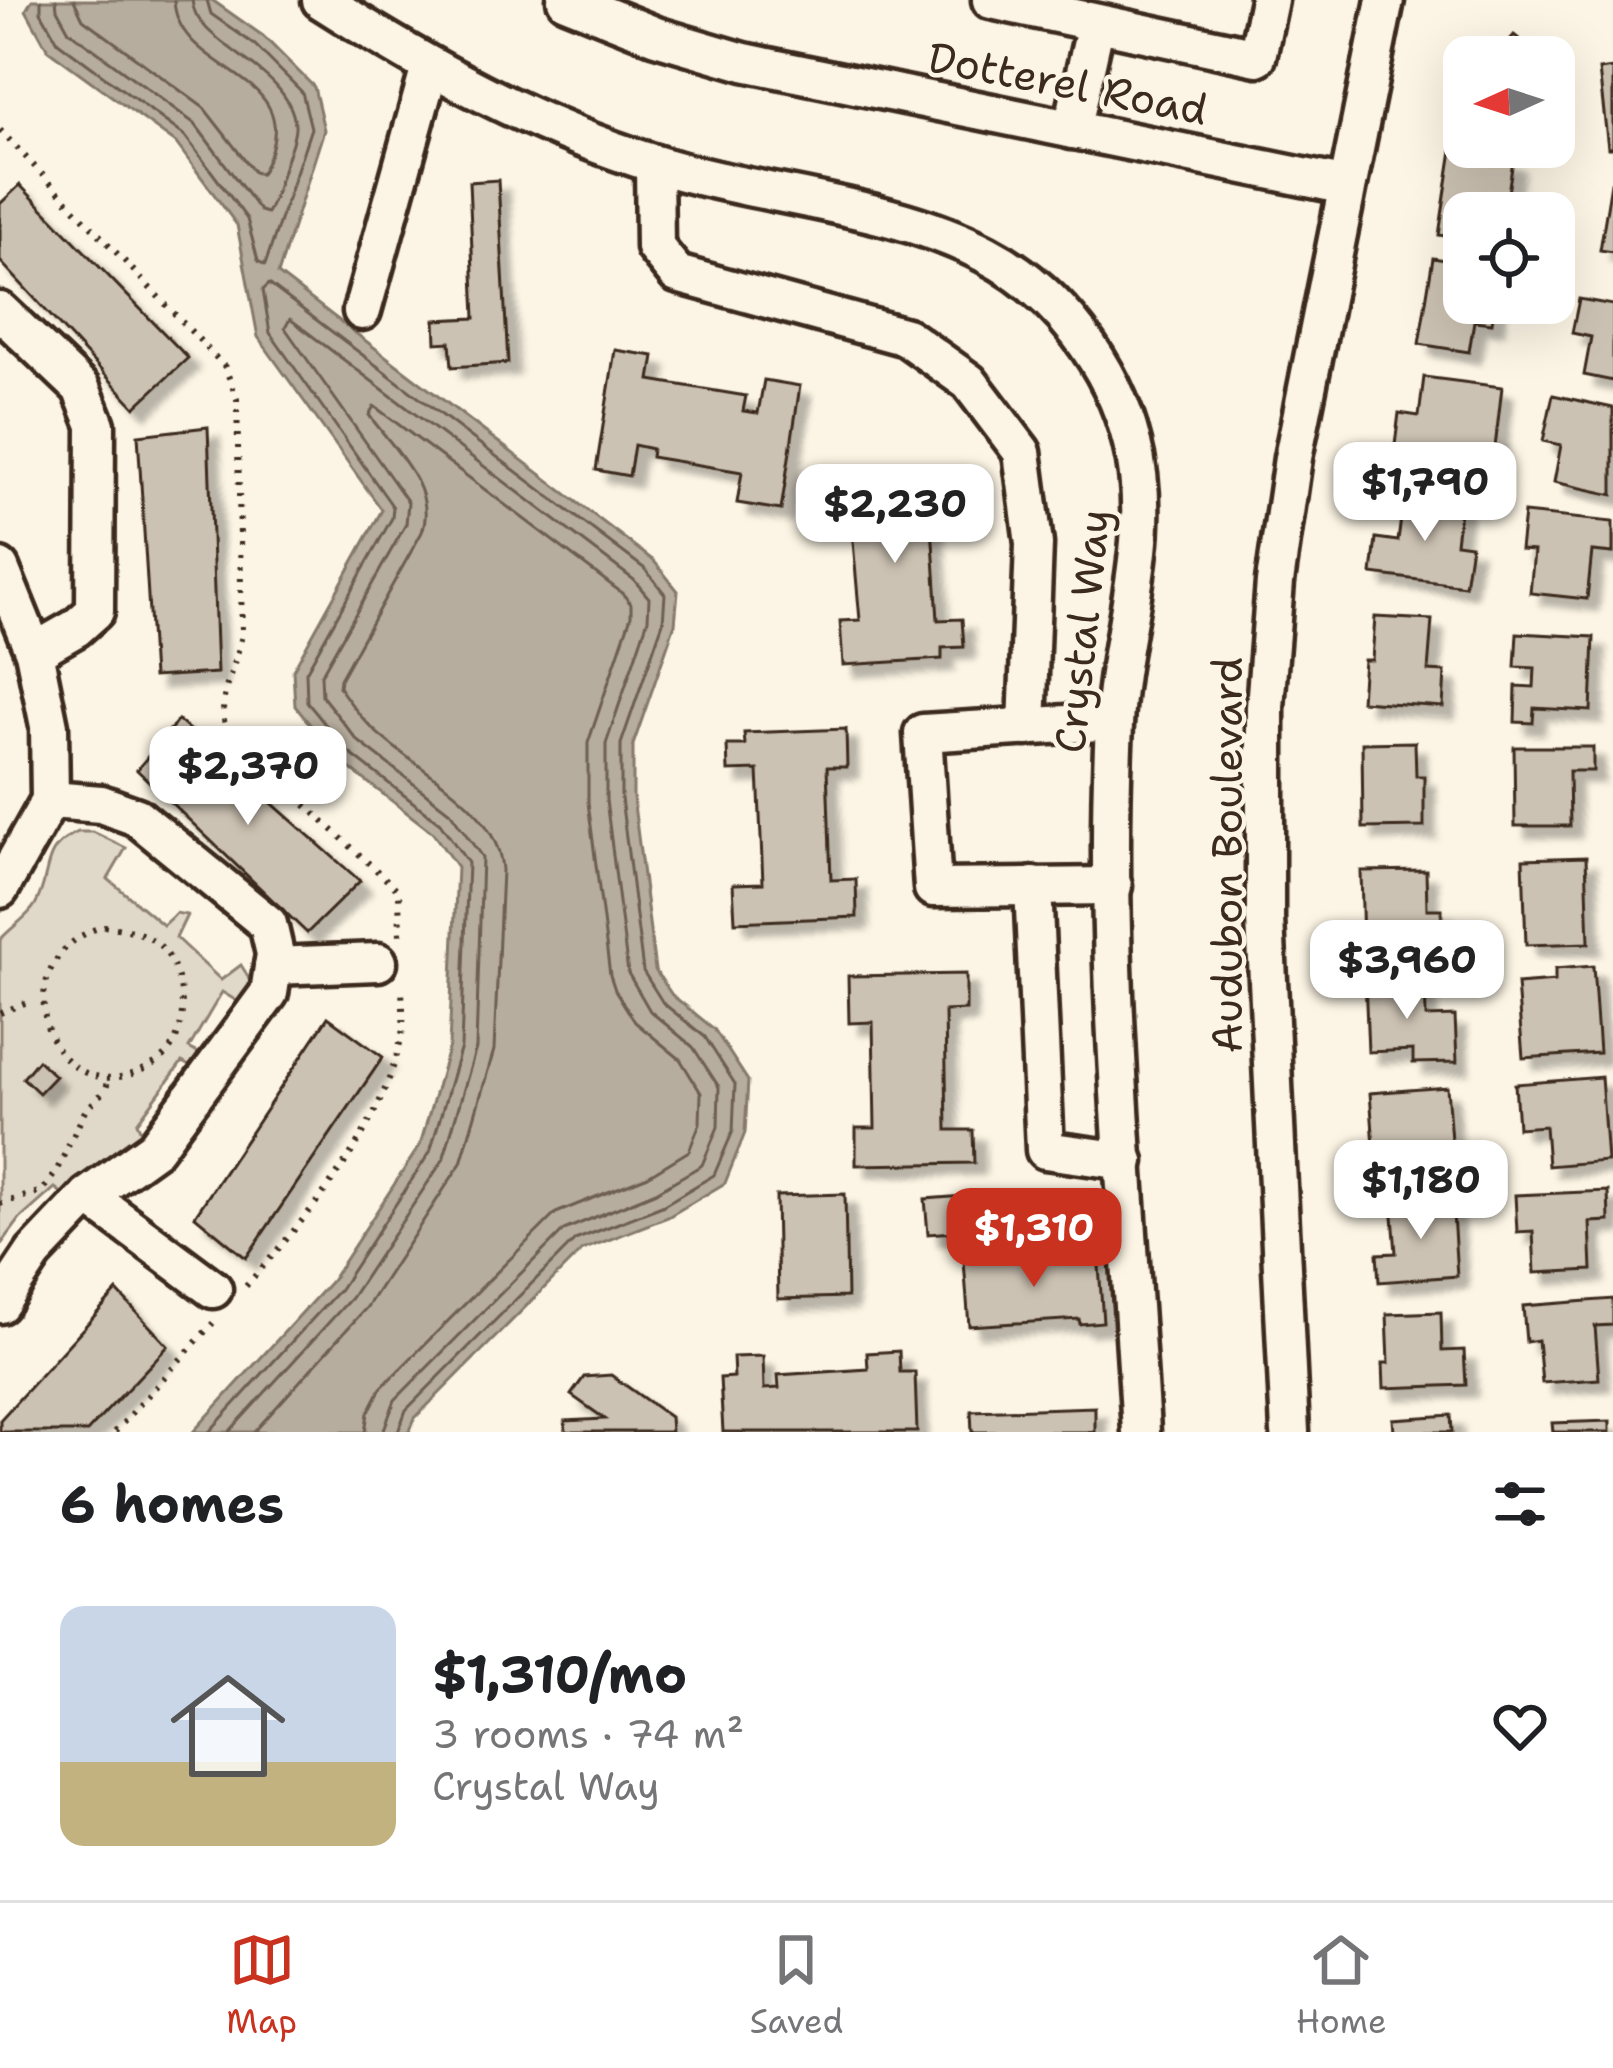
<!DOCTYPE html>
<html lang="en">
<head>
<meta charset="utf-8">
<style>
  body { margin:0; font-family:"Shantell Sans",sans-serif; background:#f6f6f6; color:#202124; height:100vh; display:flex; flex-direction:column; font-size:45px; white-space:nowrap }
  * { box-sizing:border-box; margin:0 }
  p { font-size:39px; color:#757577 }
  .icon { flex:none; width:66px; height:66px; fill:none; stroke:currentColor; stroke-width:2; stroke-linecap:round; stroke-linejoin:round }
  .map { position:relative; height:1432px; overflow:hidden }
  .side { display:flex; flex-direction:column; background:#fff; flex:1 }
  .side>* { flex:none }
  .needle { width:78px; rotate:267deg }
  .buttons { position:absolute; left:1443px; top:36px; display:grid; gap:24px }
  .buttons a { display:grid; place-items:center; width:132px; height:132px; border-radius:24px; background:#fff; box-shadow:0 12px 48px #0002; font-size:60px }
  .price { position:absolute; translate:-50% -102px; padding:0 27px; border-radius:24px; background:#fff; color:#222; font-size:39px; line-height:78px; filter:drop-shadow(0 3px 6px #0008) }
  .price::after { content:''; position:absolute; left:50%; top:72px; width:36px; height:27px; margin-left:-18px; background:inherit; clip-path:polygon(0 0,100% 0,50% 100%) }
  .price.on { background:#c8321e; color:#fff }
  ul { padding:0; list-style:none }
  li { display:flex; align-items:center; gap:36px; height:300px; padding:0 60px }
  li+li { border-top:3px solid #e0e0e0 }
  li span { display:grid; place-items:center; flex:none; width:336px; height:240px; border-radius:24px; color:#555 }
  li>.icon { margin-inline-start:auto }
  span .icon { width:144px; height:144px; fill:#fffc; stroke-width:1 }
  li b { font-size:51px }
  h2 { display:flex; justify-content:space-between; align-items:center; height:144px; padding:0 60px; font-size:51px }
  .tabs { display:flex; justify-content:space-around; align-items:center; height:168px; border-top:3px solid #e0e0e0; background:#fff; font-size:33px; color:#757577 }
  .tabs a { display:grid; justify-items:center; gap:6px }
  .tabs .on { color:#c8321e }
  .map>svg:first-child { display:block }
  .green { fill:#e0d8c8; stroke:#8e8173; stroke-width:3 }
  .water { fill:#b7ad9e; stroke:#85796b; stroke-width:3 }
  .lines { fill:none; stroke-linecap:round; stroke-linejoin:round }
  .shore { stroke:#6d5e51; stroke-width:3 }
  .building { fill:#ccc2b3; stroke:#3b2a1e; stroke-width:3; filter:url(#shadow) }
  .minor-casing { stroke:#3b2a1e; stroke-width:45 }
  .path { stroke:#3b2a1e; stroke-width:6; stroke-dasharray:3 9; stroke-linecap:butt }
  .minor { stroke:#fcf5e5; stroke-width:36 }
  .labels { text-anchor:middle; stroke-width:9; stroke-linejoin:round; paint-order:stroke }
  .street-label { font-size:42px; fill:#3b2a1e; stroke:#fcf5e5 }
</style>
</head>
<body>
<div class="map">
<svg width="1613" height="1432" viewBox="0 0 1613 1432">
  <defs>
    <filter id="shadow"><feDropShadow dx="11" dy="11" stdDeviation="3" flood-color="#0004"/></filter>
  </defs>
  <rect width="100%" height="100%" fill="#fcf5e5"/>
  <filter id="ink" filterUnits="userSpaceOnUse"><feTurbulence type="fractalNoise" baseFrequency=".00833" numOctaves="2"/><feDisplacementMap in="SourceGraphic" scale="24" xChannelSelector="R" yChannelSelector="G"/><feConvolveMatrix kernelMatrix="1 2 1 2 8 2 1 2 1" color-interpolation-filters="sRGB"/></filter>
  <g filter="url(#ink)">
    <path class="green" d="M 78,832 L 93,832 L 126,848 L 108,879 L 163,925 L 176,913 L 187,915 L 176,938 L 221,980 L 241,965 C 251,980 256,991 245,1006 L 222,992 L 189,1048 L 208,1059 L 202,1073 L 182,1062 L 137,1123 L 145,1140 L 71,1200 L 55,1188 L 20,1219 L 0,1246 L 0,940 C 10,928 27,918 35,905 C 53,874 38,850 78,832 Z"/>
    <path class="water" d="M 32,0 L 212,0 L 263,36 L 314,87 L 324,130 L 278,274 L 654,561 L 678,591 L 675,624 L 633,745 L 633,797 L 655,970 L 672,995 L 714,1029 L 748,1081 L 745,1133 L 725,1183 L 668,1217 L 582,1250 L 415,1418 L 409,1432 L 193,1432 L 331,1281 L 420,1145 L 449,1046 L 457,867 L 432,832 L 339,760 L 295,706 L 293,670 L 382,510 L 258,337 L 237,225 L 176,143 L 48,50 L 26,10 Z"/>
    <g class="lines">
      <g class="shore">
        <path d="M 41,0 L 41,12 L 58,42 L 185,136 L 247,219 L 258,261 L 265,265 L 311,128 L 302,92 L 255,45 L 211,14 L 207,0"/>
        <path d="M 56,0 L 57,9 L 69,31 L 195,124 L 260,211 L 267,213 C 276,198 280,178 286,161 C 289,150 296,136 295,125 C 290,66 194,45 192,0"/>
        <path d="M 74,0 L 83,19 L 204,108 L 254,172 L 261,174 C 318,70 177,78 174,0"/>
        <path d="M 209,1432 L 340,1289 L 430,1152 L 461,1047 L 468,863 L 440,823 L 347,751 L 307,702 L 306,672 L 392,518 L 393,507 L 270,333 L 263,290 L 269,284 L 645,569 L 665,594 L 663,622 L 621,744 L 621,798 L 643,971 L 663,1003 L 705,1037 L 735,1084 L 733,1131 L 714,1175 L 662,1206 L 575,1240 L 406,1410 L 398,1432"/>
        <path d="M 229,1432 L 351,1298 L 443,1160 L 476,1048 L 482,857 L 450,812 L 357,740 L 322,696 L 321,675 L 406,524 L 408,502 L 285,328 L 290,319 L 634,580 L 649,598 L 648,619 L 606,744 L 606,800 L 628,973 L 650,1011 L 693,1047 L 719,1087 L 718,1127 L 702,1165 L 656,1192 L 564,1230 L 395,1400 L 383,1432"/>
        <path d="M 254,1432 L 367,1307 L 461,1163 L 494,1050 L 502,870 C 498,802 410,769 369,725 C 358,714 348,700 339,687 L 340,679 L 422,532 C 438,489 393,448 369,415 L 374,406 L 622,593 L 631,604 L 631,616 L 588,743 L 588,802 L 610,975 L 615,990 L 635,1022 L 680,1059 L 701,1093 L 700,1123 L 689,1151 L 648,1176 L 556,1213 L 381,1388 L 368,1413 L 365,1432"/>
      </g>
    </g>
    <g class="building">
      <path d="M 1514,35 L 1541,57 L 1496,57 Z"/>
      <path d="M 1613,68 L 1613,148 L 1608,148 L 1599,70 Z"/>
      <path d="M 1452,150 L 1513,160 L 1505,213 L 1464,213 L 1464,239 L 1439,235 Z"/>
      <path d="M 498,180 L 508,363 L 452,367 L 450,342 L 436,343 L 435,320 L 475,318 L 469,182 Z"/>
      <path d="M 1611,183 L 1613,184 L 1613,252 L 1600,250 Z"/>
      <path d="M 20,185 L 188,358 L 135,407 L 0,261 L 0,204 Z"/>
      <path d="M 1433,258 L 1464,263 L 1464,303 L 1495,303 L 1492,323 L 1474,321 L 1469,352 L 1419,344 Z"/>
      <path d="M 1579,299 L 1613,305 L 1613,381 L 1584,375 L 1591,337 L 1572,333 Z"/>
      <path d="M 615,350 L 654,356 L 650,380 L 746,396 L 743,411 L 758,413 L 764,380 L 800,386 L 781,510 L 737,503 L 742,472 L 651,457 L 652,449 L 634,445 L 629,476 L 596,470 Z"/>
      <path d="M 1424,377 L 1502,387 L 1493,465 L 1394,453 L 1399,413 L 1419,416 Z"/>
      <path d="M 1553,395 L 1613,408 L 1613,495 L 1554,482 L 1561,445 L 1543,441 Z"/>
      <path d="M 208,427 L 217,673 L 153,677 L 138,435 Z"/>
      <path d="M 953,469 L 955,508 L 931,510 L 938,620 L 962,619 L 964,647 L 942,648 L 942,659 L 843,665 L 840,621 L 860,620 L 851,519 L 834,521 L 832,476 Z"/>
      <path d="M 1404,495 L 1461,503 L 1456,543 L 1471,545 L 1465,586 L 1372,574 L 1376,538 L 1398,541 Z"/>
      <path d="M 1524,513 L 1613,522 L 1613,553 L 1592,551 L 1587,599 L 1530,593 L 1534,551 L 1520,550 Z"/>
      <path d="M 1375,617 L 1432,620 L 1428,671 L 1445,672 L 1443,707 L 1361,701 L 1364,660 L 1372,660 Z"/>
      <path d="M 1517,633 L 1594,637 L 1591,711 L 1534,708 L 1533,723 L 1515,722 L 1516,686 L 1534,687 L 1535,668 L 1515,667 Z"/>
      <path d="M 178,720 L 360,881 L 307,933 L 137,770 Z"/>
      <path d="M 846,729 L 847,767 L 827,767 L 831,880 L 856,879 L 857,917 L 735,922 L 733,884 L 763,883 L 758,770 L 728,771 L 727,745 L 745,745 L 744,733 Z"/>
      <path d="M 1415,742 L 1416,776 L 1424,776 L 1424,827 L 1363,828 L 1362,743 Z"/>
      <path d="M 1514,747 L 1593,747 L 1593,771 L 1569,771 L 1570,826 L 1515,826 Z"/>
      <path d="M 1586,857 L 1589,943 L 1526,945 L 1523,859 Z"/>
      <path d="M 1426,870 L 1427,909 L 1442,909 L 1442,942 L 1363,945 L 1361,871 Z"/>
      <path d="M 1593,966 L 1599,1053 L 1523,1058 L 1517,984 L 1555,981 L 1555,969 Z"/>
      <path d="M 966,974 L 966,1010 L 945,1011 L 947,1130 L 973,1130 L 974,1163 L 856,1165 L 856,1128 L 875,1128 L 873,1022 L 849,1023 L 848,976 Z"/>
      <path d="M 1425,978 L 1426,1017 L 1455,1016 L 1457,1062 L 1413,1063 L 1413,1050 L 1368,1052 L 1365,980 Z"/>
      <path d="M 328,1017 L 383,1057 L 246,1258 L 195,1216 Z"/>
      <path d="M 38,1060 L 55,1076 L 39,1093 L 23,1078 Z"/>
      <path d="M 1601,1077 L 1607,1161 L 1548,1166 L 1545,1126 L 1518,1128 L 1515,1084 Z"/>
      <path d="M 1447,1087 L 1453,1167 L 1376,1172 L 1370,1093 Z"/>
      <path d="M 1608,1191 L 1609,1221 L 1590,1222 L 1592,1270 L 1535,1273 L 1533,1231 L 1517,1232 L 1515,1195 Z"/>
      <path d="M 845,1194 L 847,1297 L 778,1299 L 776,1196 Z"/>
      <path d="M 991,1194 L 994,1229 L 928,1234 L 925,1199 Z"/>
      <path d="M 1452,1198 L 1457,1276 L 1379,1282 L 1377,1254 L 1396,1253 L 1392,1203 Z"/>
      <path d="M 1098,1252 L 1103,1322 L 1080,1324 L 1079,1319 L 969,1326 L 964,1261 Z"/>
      <path d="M 117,1291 L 168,1346 L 87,1432 L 0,1432 L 0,1420 Z"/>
      <path d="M 1613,1299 L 1613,1325 L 1595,1326 L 1599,1379 L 1542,1383 L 1538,1340 L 1526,1342 L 1523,1306 Z"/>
      <path d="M 1441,1312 L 1442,1351 L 1464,1350 L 1466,1385 L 1384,1388 L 1383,1363 L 1389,1363 L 1387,1314 Z"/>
      <path d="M 899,1351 L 900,1372 L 915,1372 L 917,1432 L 723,1432 L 720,1378 L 734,1377 L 733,1357 L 763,1356 L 764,1389 L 779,1388 L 778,1375 L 868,1369 L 867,1353 Z"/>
      <path d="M 611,1375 L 670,1417 L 671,1432 L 566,1432 L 565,1421 L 605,1419 L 571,1395 L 584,1377 Z"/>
      <path d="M 1095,1407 L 1095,1432 L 972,1432 L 971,1411 Z"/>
      <path d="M 1451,1415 L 1452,1432 L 1394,1432 L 1393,1419 Z"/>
      <path d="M 1610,1421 L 1610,1432 L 1553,1432 L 1552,1423 Z"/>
    </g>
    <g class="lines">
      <defs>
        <g id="minor">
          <path d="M 321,0 C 426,67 535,127 655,164 C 761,197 889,203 986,254 C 1057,291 1113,365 1132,443 C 1157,538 1118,630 1114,725 C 1102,957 1128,1200 1141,1432"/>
          <path d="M 566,0 L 656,36 L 744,62 L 1347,186"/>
          <path d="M 991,0 L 1257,57 L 1269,0"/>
          <path d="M 1072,130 L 1096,23"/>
          <path d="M 654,164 L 655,247 L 677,274 L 906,337 L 969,382 L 1022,452 L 1034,544 L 1027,727"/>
          <path d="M 0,311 L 81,388 L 96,425 L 95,611 L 76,628 L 34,652"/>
          <path d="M 362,311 L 430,67"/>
          <path d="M 0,568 L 34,652 L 49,726 L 50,800 L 0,889"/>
          <path d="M 1033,886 L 1045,1150 L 1125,1161"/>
          <path d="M 1113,886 L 933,888 L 923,733 L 1114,721"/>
          <path d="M 273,966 L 378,962"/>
          <path d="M 88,1196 L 213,1289"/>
          <path d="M 0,1304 L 34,1253 L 88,1196 L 155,1148 L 269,993 L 275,954 L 268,924 L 137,817 L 101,804 L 50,800"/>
          <path d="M 1290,1432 L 1265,919 L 1265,707 L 1275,582 L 1293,458 L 1385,0"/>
        </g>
      </defs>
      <use href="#minor" class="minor-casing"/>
      <g class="path">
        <path d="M 0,130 L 225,367 L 237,399 L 242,633 C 237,669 213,697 228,734 L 399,891 L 400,938"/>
        <path d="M 104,926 C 123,929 142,931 157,943 C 183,964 190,1019 172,1046 C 164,1059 149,1068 135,1073 C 44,1106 0,957 104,926 Z"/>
        <path d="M 0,1013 L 30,1001"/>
        <path d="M 0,1204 L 42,1191 L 55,1174 L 85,1111 L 106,1089 L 109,1078"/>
        <path d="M 246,1286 C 309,1214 382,1132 402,1034 C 405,1020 402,1002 402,987"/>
        <path d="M 115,1432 L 213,1323"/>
      </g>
      <use href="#minor" class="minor"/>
    </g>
  </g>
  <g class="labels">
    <g class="street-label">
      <text transform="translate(1068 83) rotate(11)" y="15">Dotterel Road</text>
      <text transform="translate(1082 631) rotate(-84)" y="15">Crystal Way</text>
      <text transform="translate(1227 855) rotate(-90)" y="15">Audubon Boulevard</text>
    </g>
  </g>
</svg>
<div class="buttons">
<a><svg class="needle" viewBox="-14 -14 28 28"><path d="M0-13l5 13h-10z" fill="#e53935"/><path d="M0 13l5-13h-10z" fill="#757577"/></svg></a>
<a><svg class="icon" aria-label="locate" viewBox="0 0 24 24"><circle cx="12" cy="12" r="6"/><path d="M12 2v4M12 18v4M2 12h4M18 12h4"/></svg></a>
</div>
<b class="price" style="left:1425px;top:544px">$1,790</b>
<b class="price" style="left:895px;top:566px">$2,230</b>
<b class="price" style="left:248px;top:828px">$2,370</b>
<b class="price" style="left:1407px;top:1022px">$3,960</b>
<b class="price" style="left:1421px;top:1242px">$1,180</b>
<b class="price on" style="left:1034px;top:1290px">$1,310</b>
</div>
<section class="side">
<h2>6 homes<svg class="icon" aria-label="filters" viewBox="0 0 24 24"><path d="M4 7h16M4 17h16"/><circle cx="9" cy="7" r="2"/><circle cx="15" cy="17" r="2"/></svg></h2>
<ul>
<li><span style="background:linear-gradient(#c9d6e8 65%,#c2b280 0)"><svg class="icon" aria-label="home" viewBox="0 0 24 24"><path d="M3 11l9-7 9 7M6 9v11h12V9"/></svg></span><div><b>$1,310/mo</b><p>3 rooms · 74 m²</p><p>Crystal Way</p></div><svg class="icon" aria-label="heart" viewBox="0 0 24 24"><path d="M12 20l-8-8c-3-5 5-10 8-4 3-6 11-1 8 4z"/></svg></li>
</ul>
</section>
<nav class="tabs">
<a class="on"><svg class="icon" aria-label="map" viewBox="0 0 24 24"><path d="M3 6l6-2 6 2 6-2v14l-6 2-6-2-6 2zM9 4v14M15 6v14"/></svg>Map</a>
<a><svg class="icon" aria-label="saved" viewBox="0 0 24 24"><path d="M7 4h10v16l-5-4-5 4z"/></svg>Saved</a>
<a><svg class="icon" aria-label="home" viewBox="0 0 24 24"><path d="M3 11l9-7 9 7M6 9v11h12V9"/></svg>Home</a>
</nav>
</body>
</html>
